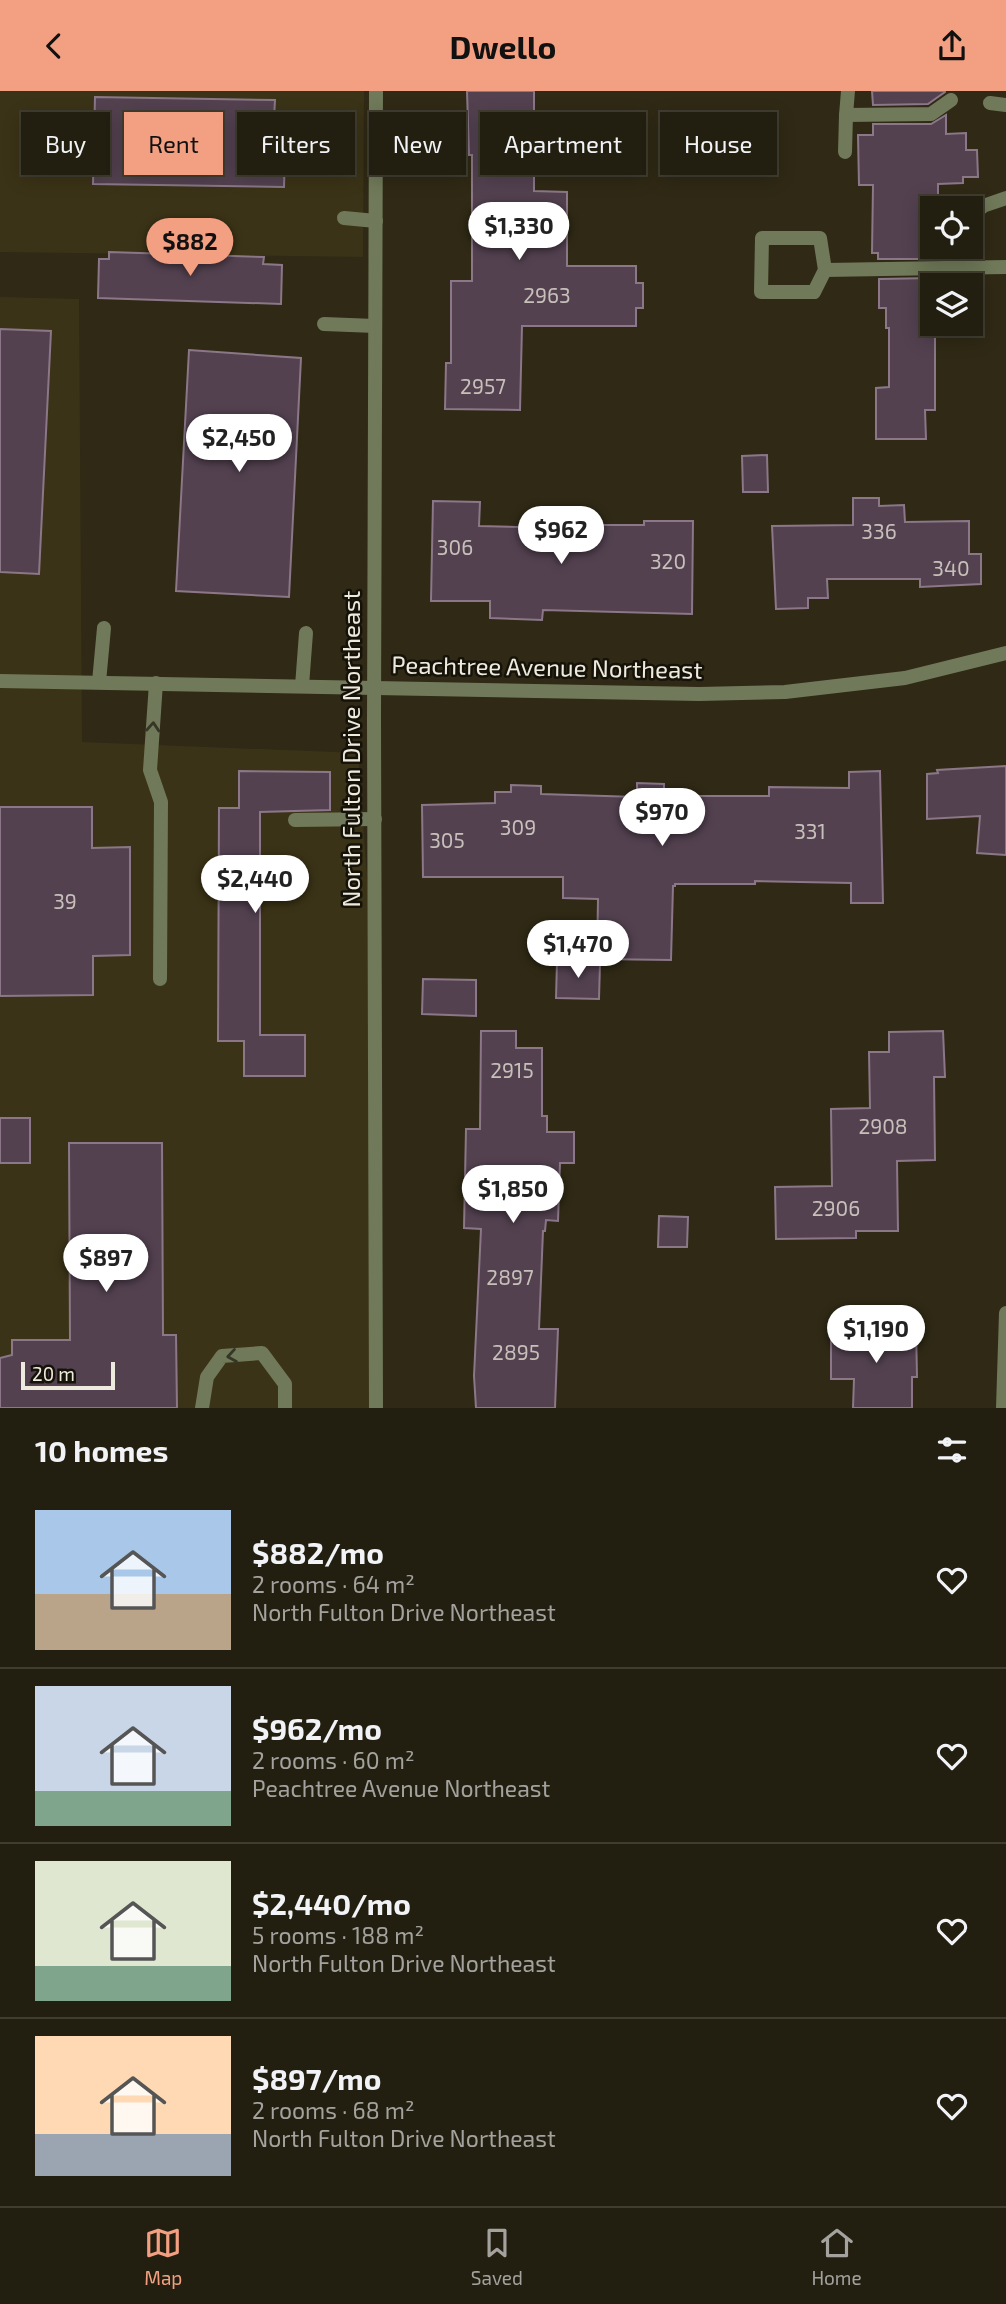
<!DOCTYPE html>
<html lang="en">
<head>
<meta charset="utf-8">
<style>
  body { margin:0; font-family:"Exo 2",sans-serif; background:#2f2c1e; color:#f1f3f6; height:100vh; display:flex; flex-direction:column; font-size:26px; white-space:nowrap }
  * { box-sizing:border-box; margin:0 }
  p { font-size:23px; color:#a3a29f }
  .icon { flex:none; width:38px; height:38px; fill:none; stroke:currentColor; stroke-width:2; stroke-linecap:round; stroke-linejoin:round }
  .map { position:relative; height:1317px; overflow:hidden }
  .drawer { display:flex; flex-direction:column; background:#231f10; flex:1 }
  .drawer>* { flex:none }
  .guide { position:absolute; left:21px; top:21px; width:964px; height:63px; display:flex; gap:14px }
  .fabs { position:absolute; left:920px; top:105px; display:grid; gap:14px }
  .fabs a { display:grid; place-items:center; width:63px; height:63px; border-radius:0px; background:#231f10; box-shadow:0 4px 18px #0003,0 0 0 2px #403d30; font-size:35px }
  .scale { position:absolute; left:21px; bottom:18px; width:94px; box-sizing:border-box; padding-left:7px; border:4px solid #eeeade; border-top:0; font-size:19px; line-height:24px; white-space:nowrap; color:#eeeade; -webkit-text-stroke:5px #151209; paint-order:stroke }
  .price { position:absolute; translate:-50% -60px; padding:0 16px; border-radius:24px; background:#fff; color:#222; font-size:23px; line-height:46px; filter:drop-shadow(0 2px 4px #0008) }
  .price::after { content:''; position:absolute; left:50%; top:42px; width:21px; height:16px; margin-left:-10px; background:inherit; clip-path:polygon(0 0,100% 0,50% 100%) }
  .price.on { background:#f3a082; color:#111 }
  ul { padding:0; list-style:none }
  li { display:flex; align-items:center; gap:21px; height:175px; padding:0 35px }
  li+li { border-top:2px solid #403d30 }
  li span { display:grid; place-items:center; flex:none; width:196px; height:140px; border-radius:0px; color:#555 }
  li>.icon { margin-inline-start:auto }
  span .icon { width:84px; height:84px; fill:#fffc; stroke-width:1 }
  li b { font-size:30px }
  h2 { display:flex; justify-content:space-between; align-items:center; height:84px; padding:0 35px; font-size:30px }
  .tag { padding:0 24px; border-radius:0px; background:#231f10; box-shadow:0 4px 18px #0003,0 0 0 2px #403d30; font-size:24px; line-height:63px }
  .tag.on { background:#f3a082; color:#111 }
  header { display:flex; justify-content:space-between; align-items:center; height:91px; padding:0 35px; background:#f3a082; color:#111; font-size:32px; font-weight:700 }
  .tab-bar { display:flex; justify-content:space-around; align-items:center; height:98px; border-top:2px solid #403d30; background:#231f10; font-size:19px; color:#a3a29f }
  .tab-bar a { display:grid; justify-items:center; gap:4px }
  .tab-bar .on { color:#f3a082 }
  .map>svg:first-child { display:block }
  .built { fill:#3b3317 }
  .building { fill:#534150; stroke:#8b7787; stroke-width:2 }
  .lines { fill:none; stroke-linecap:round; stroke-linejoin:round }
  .service { stroke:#707959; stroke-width:14 }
  .minor { stroke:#707959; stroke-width:14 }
  .oneway { stroke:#353625 }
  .labels { text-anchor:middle; stroke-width:5; stroke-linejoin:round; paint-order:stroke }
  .number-label { font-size:21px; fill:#c7c0ba }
  .street-label { font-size:24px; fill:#eeeade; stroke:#151209 }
</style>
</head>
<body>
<header><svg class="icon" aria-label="back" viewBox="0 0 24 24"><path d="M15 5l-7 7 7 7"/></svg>Dwello<svg class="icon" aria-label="share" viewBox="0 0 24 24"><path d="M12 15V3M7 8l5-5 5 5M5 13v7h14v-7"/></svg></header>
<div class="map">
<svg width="1006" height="1317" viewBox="0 0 1006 1317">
  <rect width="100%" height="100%" fill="#2f2915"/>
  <g class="built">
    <path d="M 0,0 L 364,0 L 363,166 L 0,161 Z"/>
    <path d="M 0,206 L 79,208 L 82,651 L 358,662 L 375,897 L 376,1317 L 0,1317 Z"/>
  </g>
  <g class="building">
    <path d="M 467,0 L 534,0 L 534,100 L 567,101 L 567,175 L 636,175 L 636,192 L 643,192 L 643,217 L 636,217 L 636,235 L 522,235 L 520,319 L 445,318 L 446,272 L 451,272 L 451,190 L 472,190 L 472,64 L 469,64 Z"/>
    <path d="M 872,0 L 945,0 L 945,1 L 928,13 L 873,14 Z"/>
    <path d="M 95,6 L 275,9 L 274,27 L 286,27 L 284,96 L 93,93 Z"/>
    <path d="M 946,24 L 946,43 L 966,42 L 966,59 L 977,59 L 978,86 L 963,86 L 963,92 L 938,93 L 938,117 L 933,117 L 933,156 L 938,156 L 938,163 L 932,163 L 932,168 L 878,168 L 878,162 L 872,162 L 873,94 L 859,94 L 858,44 L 873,44 L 873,33 L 931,33 Z"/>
    <path d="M 109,161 L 264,166 L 263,173 L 282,174 L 281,213 L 98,207 L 99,168 L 109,168 Z"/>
    <path d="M 932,187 L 933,233 L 935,233 L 935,319 L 925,319 L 926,348 L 876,348 L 876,297 L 889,296 L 889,237 L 886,237 L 886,217 L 879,217 L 879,188 Z"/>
    <path d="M 0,238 L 51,240 L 39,483 L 0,481 Z"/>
    <path d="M 189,259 L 301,267 L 289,506 L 176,500 Z"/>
    <path d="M 767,364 L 768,401 L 743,401 L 742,365 Z"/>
    <path d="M 853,407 L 879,407 L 879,415 L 904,414 L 905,431 L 969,430 L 969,463 L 981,463 L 981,493 L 920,496 L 920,488 L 827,488 L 828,507 L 808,507 L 808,517 L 776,518 L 772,435 L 853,434 Z"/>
    <path d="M 433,410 L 480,411 L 479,435 L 566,437 L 566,434 L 644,434 L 644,430 L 693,430 L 692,523 L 543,519 L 542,529 L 490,527 L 490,510 L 431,510 Z"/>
    <path d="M 1006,675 L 1006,764 L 977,762 L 980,725 L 927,728 L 927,683 L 938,682 L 937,679 Z"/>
    <path d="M 239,680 L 330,681 L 330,719 L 260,721 L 260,944 L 305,944 L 305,985 L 244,985 L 244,950 L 218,950 L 219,717 L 239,717 Z"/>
    <path d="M 880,680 L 883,812 L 851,812 L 851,792 L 755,790 L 755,793 L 675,793 L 675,795 L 673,795 L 671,869 L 597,868 L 598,808 L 563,807 L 563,786 L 423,786 L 422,714 L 495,712 L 495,701 L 511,701 L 511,694 L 541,695 L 541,703 L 637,706 L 637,692 L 664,693 L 664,698 L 679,699 L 679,705 L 769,705 L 769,696 L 849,697 L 849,681 Z"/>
    <path d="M 0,716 L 92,716 L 92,757 L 130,756 L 130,864 L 93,865 L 93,904 L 0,905 Z"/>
    <path d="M 557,870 L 600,872 L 599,908 L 556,907 Z"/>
    <path d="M 423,888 L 476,889 L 476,925 L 422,923 Z"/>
    <path d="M 481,940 L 516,940 L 516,957 L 542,957 L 542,1025 L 547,1025 L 547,1041 L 574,1041 L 574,1072 L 560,1072 L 558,1130 L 546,1129 L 545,1140 L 543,1140 L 539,1238 L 558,1238 L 555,1317 L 476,1317 L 474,1285 L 481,1138 L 464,1137 L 466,1038 L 480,1038 Z"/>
    <path d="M 943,940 L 945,986 L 934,986 L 935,1069 L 897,1070 L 898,1140 L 856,1140 L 856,1147 L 776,1148 L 775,1096 L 832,1095 L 831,1018 L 870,1017 L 869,961 L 889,961 L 889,941 Z"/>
    <rect x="0" y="1027" width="30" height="45"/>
    <path d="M 69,1052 L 162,1052 L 163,1244 L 176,1244 L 177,1317 L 0,1317 L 0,1267 L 12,1264 L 12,1249 L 70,1249 Z"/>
    <path d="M 659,1125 L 688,1126 L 687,1156 L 658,1156 Z"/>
    <path d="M 916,1236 L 917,1286 L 912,1286 L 912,1317 L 853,1317 L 854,1288 L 831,1288 L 831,1238 Z"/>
  </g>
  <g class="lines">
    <g class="service">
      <path d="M 848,0 L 846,24 L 931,23 L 951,9"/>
      <path d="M 990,12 L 1006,14"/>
      <path d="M 845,61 L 846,24"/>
      <path d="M 971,126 L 983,115 L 1006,107"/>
      <path d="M 344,127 L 376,130"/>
      <path d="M 762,147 L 820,147 L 825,179 L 814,201 L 761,201 Z"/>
      <path d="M 966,156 L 967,176"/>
      <path d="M 825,179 L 1006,176"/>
      <path d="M 324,233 L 375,235"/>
      <path d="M 99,591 L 104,537"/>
      <path d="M 156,592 L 150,679 L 161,711 L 160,888"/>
      <path d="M 302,595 L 306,542"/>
      <path d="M 295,729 L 375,728"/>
      <path d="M 202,1317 L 207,1286 L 222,1265 L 262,1262 L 285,1293 L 285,1317"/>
    </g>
    <g class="minor">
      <path d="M 0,590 L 699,603 L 785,601 L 905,587 L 1006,562"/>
      <path d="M 376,1317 L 374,629 L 376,0"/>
      <path d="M 1003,1317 L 1006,1222"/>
    </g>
  </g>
  <defs><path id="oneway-chevron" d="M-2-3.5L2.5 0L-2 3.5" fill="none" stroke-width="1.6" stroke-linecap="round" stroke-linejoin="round" transform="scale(1.75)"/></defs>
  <g class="oneway">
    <use href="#oneway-chevron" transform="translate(153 636) rotate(-86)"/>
    <use href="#oneway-chevron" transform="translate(232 1265) rotate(171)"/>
  </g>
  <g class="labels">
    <g class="number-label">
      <text x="547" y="212">2963</text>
      <text x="483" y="303">2957</text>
      <text x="879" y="448">336</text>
      <text x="455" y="464">306</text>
      <text x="668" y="478">320</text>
      <text x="951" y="485">340</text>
      <text x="518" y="744">309</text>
      <text x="810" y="748">331</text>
      <text x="447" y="757">305</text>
      <text x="65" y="818">39</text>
      <text x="512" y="987">2915</text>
      <text x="883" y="1043">2908</text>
      <text x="836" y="1125">2906</text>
      <text x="510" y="1194">2897</text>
      <text x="516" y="1269">2895</text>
    </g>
    <g class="street-label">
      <text transform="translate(547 577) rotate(1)" y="8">Peachtree Avenue Northeast</text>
      <text transform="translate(352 658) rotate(-90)" y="8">North Fulton Drive Northeast</text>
    </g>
  </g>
</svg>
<div class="fabs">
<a><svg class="icon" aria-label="locate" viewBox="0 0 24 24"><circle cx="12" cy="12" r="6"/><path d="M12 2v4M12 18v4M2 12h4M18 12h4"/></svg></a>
<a><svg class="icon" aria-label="layers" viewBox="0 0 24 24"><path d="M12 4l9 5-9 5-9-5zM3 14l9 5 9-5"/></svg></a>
</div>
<div class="scale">20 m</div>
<b class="price" style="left:519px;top:171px">$1,330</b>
<b class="price on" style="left:190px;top:187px">$882</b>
<b class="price" style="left:239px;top:383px">$2,450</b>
<b class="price" style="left:561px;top:475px">$962</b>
<b class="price" style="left:662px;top:757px">$970</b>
<b class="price" style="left:255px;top:824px">$2,440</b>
<b class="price" style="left:578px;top:889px">$1,470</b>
<b class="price" style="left:513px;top:1134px">$1,850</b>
<b class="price" style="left:106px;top:1203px">$897</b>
<b class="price" style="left:876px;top:1274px">$1,190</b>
<div class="guide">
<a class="tag">Buy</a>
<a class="tag on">Rent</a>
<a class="tag">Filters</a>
<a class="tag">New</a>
<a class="tag">Apartment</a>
<a class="tag">House</a>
</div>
</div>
<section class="drawer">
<h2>10 homes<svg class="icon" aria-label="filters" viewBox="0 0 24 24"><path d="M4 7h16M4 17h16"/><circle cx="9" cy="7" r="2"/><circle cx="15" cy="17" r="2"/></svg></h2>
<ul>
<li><span style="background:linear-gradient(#a9c7e8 60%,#b9a48a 0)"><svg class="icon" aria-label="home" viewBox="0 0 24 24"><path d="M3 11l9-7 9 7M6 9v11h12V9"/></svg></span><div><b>$882/mo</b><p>2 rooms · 64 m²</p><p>North Fulton Drive Northeast</p></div><svg class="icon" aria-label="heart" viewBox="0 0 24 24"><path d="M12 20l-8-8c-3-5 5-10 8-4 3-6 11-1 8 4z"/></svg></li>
<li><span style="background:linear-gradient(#c9d6e8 75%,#7fa58c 0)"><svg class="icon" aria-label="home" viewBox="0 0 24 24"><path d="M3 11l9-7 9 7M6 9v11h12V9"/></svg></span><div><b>$962/mo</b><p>2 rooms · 60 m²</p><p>Peachtree Avenue Northeast</p></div><svg class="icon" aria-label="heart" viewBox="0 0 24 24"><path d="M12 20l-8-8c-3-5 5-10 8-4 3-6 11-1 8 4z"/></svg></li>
<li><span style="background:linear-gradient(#dfe7d0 75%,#7fa58c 0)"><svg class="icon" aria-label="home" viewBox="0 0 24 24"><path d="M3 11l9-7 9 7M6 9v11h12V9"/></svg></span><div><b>$2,440/mo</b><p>5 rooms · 188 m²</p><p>North Fulton Drive Northeast</p></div><svg class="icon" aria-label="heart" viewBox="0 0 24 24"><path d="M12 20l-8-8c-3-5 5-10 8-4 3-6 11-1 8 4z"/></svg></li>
<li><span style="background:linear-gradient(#ffd9b3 70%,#9aa5b1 0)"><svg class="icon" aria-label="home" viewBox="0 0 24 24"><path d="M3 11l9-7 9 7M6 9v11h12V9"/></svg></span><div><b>$897/mo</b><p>2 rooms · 68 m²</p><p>North Fulton Drive Northeast</p></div><svg class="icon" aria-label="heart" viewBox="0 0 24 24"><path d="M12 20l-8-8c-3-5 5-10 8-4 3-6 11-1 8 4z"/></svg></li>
</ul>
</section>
<nav class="tab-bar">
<a class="on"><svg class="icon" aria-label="map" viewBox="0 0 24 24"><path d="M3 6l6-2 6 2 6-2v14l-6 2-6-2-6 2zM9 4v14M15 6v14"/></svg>Map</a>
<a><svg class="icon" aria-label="saved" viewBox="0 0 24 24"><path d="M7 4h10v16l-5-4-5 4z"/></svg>Saved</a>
<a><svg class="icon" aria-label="home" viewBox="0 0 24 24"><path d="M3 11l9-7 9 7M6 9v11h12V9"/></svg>Home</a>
</nav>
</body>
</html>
